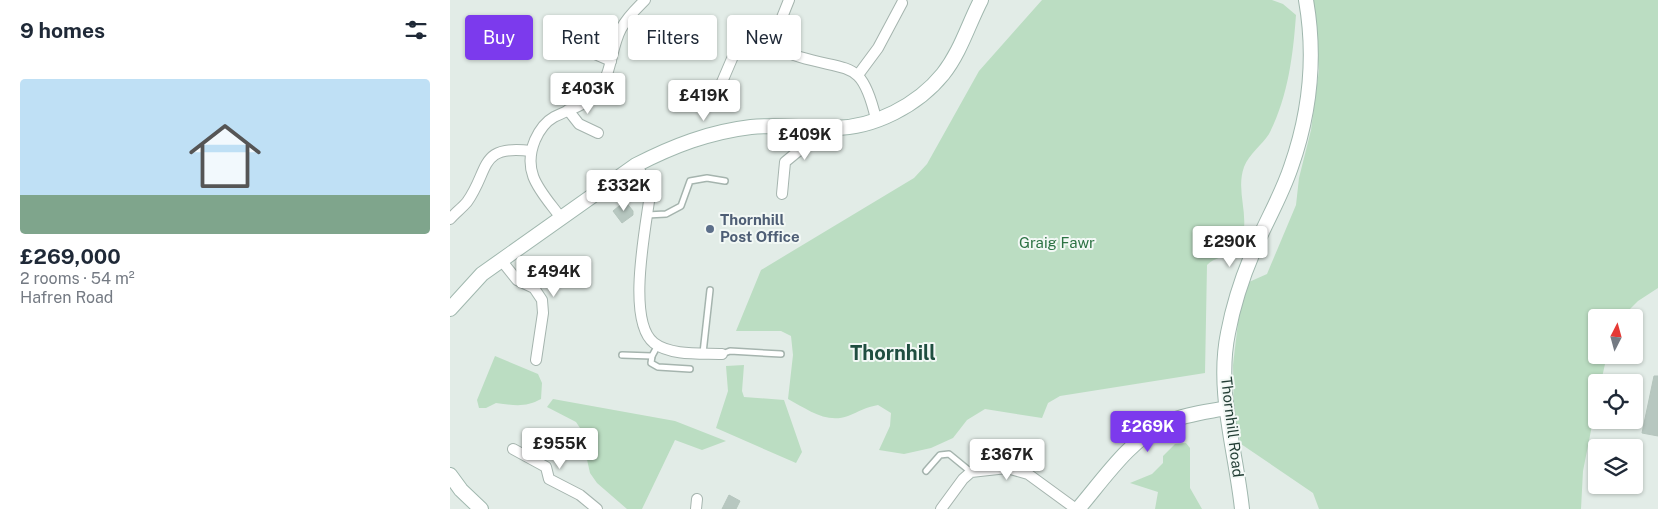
<!DOCTYPE html>
<html lang="en">
<head>
<meta charset="utf-8">
<style>
  body { margin:0; font-family:"Public Sans",sans-serif; background:#f2f2f3; color:#1f2937; height:100vh; display:flex; flex-direction:column; font-size:19px; white-space:nowrap }
  * { box-sizing:border-box; margin:0 }
  p { font-size:16px; color:#747a83 }
  .icon { flex:none; width:28px; height:28px; fill:none; stroke:currentColor; stroke-width:2; stroke-linecap:round; stroke-linejoin:round }
  .map { position:relative; flex:1; overflow:hidden }
  .panel { display:flex; flex-direction:column; background:#fff; width:450px }
  .panel>* { flex:none }
  .guide { position:absolute; left:15px; top:15px; width:475px; height:45px; display:flex; gap:10px }
  .needle { width:32px; rotate:6deg }
  .fabs { position:absolute; left:1138px; top:309px; display:grid; gap:10px }
  .fabs a { display:grid; place-items:center; width:55px; height:55px; border-radius:5px; background:#fff; box-shadow:0 1px 4px #0004; font-size:25px }
  .price { position:absolute; translate:-50% -42px; padding:0 11px; border-radius:5px; background:#fff; color:#222; font-size:16px; line-height:32px; filter:drop-shadow(0 1px 2px #0008) }
  .price::after { content:''; position:absolute; left:50%; top:30px; width:15px; height:11px; margin-left:-8px; background:inherit; clip-path:polygon(0 0,100% 0,50% 100%) }
  .price.active { background:#7c3aed; color:#fff }
  ul { padding:0; list-style:none }
  li { display:grid; align-content:center; gap:10px; height:265px; padding:0 20px }
  li+li { border-top:1px solid #e0e1e3 }
  li span { display:grid; place-items:center; height:155px; border-radius:5px; color:#555 }
  li>.icon { margin-inline-start:auto }
  span .icon { width:90px; height:90px; fill:#fffc; stroke-width:1 }
  li b { font-size:21px }
  h2 { display:flex; justify-content:space-between; align-items:center; height:60px; padding:0 20px; font-size:21px }
  .tag { padding:0 18px; border-radius:5px; background:#fff; box-shadow:0 1px 4px #0004; font-size:18px; line-height:45px }
  .tag.active { background:#7c3aed; color:#fff }
  main { display:flex; flex:1; min-height:0 }
  .map>svg:first-child { display:block }
  .green { fill:#bbddc2 }
  .building { fill:#b7c7c0; stroke:#b5c5bd }
  .lines { fill:none; stroke-linecap:round; stroke-linejoin:round }
  .lane-casing { stroke:#a5b4ae; stroke-width:8 }
  .street-casing { stroke:#a5b4ae; stroke-width:12 }
  .secondary-casing { stroke:#a0b7ae; stroke-width:16 }
  .lane { stroke:#fff; stroke-width:5 }
  .street { stroke:#fff; stroke-width:10 }
  .secondary { stroke:#fff; stroke-width:14 }
  .service-dot { fill:#5c6f8a; stroke:#f2f8f5; stroke-width:2 }
  .labels { text-anchor:middle; stroke-width:4; stroke-linejoin:round; paint-order:stroke }
  .service-label { font-size:15px; font-weight:bold; fill:#4e5e75; stroke:#f2f8f5; text-anchor:start }
  .park-label { font-size:15px; fill:#2d7344; stroke:#f2f8f5 }
  .street-label { font-size:15px; fill:#223d34; stroke:#f2f8f5 }
  .district-label { font-size:20px; font-weight:bold; fill:#1f4e40; stroke:#f2f8f5 }
</style>
</head>
<body>
<main>
<section class="panel">
<h2>9 homes<svg class="icon" aria-label="filters" viewBox="0 0 24 24"><path d="M4 7h16M4 17h16"/><circle cx="9" cy="7" r="2"/><circle cx="15" cy="17" r="2"/></svg></h2>
<ul>
<li><span style="background:linear-gradient(#bfe0f5 75%,#7fa58c 0)"><svg class="icon" aria-label="home" viewBox="0 0 24 24"><path d="M3 11l9-7 9 7M6 9v11h12V9"/></svg></span><div><b>£269,000</b><p>2 rooms · 54 m²</p><p>Hafren Road</p></div></li>
</ul>
</section>
<div class="map">
<svg width="1208" height="509" viewBox="0 0 1208 509">
  <rect width="100%" height="100%" fill="#e2ece7"/>
  <g class="green">
    <path d="M 592,0 L 822,0 L 833,4 L 846,15 C 843,56 838,97 819,134 C 812,145 799,154 794,167 C 784,195 805,223 786,249 C 780,258 767,255 757,265 L 755,373 L 610,396 L 598,403 L 592,418 L 535,409 L 517,420 L 503,438 L 481,448 L 454,454 L 429,450 L 440,426 L 441,413 L 428,405 C 416,407 408,412 398,416 C 376,424 357,409 338,399 L 343,355 L 341,336 L 331,331 L 286,331 L 311,270 L 464,178 L 477,164 L 529,71 Z"/>
    <path d="M 862,0 L 1208,0 L 1208,288 L 1188,301 L 1172,317 L 1146,318 L 1146,355 L 1157,355 L 1151,382 L 1146,382 L 1146,405 L 1133,471 L 1131,509 L 869,509 L 863,493 L 791,444 L 784,419 L 783,365 L 789,314 L 799,282 L 817,274 L 846,205 L 849,178 L 861,130 L 869,70 Z"/>
    <path d="M 45,356 L 88,374 L 92,383 L 91,399 C 75,408 63,405 46,403 L 36,408 L 29,408 L 27,400 Z"/>
    <path d="M 294,365 L 292,391 L 294,397 L 334,400 L 352,452 L 346,463 L 266,428 L 278,391 L 276,366 Z"/>
    <path d="M 103,399 L 225,421 L 276,441 L 252,450 L 225,440 L 192,509 L 177,509 L 147,483 L 140,473 L 130,428 L 126,422 L 97,407 Z"/>
    <path d="M 736,443 L 740,448 L 740,488 L 752,509 L 705,509 L 708,492 L 680,483 L 702,474 L 713,463 L 713,456 L 725,444 Z"/>
  </g>
  <g class="building">
    <path d="M 175,201 L 183,211 L 183,215 L 172,223 L 163,211 Z"/>
    <path d="M 1204,376 L 1208,376 L 1208,436 L 1192,433 Z"/>
    <path d="M 279,495 L 290,501 L 286,509 L 272,509 Z"/>
  </g>
  <g class="lines">
    <defs>
      <g id="lane">
        <path d="M 197,215 L 216,214 L 231,206 L 240,181 L 257,178 L 275,181"/>
        <path d="M 208,345 L 202,356 L 201,363 L 208,367 L 240,369"/>
        <path d="M 253,353 L 260,290"/>
        <path d="M 272,354 L 280,351 L 331,354"/>
        <path d="M 172,355 L 202,356"/>
        <path d="M 476,471 L 490,455 L 499,454 L 521,472"/>
      </g>
      <g id="street">
        <path d="M 321,45 L 339,0"/>
        <path d="M 138,51 L 161,61"/>
        <path d="M 408,75 L 428,48 L 452,3"/>
        <path d="M 272,82 L 290,40 L 300,36 C 316,43 333,52 350,57 C 400,72 412,59 426,119"/>
        <path d="M 118,110 L 129,124 L 148,133"/>
        <path d="M 186,165 L 197,182 L 200,194 C 196,227 176,321 204,343 C 221,356 252,353 272,354"/>
        <path d="M 332,194 L 335,162 L 363,139 L 367,128"/>
        <path d="M 111,218 C 92,192 71,174 85,140 C 89,131 95,122 104,117 C 119,109 139,105 149,90 C 162,72 161,48 171,29 C 177,17 186,9 195,0"/>
        <path d="M 0,219 C 5,213 12,208 17,202 C 40,170 28,144 81,151"/>
        <path d="M 51,260 L 67,280 L 84,288 L 92,300 L 93,313 L 86,360"/>
        <path d="M 63,449 L 96,467 L 99,479 L 130,495 L 147,509"/>
        <path d="M 246,509 L 247,499"/>
        <path d="M 491,509 L 513,479 L 521,472 L 557,468 L 578,474 L 626,509"/>
      </g>
      <g id="secondary">
        <path d="M 0,309 L 32,274 L 186,165 C 223,146 259,132 301,127 C 329,124 356,129 384,128 C 424,128 468,105 493,74 C 511,51 518,25 531,0"/>
        <path d="M 0,475 L 11,490 L 31,509"/>
        <path d="M 628,509 C 653,480 680,439 716,423 C 735,414 757,412 777,408"/>
        <path d="M 792,509 C 786,451 766,391 778,333 C 784,301 794,272 807,243 C 818,218 832,194 841,167 C 860,113 866,57 856,0"/>
      </g>
    </defs>
    <use href="#lane" class="lane-casing"/>
    <use href="#street" class="street-casing"/>
    <use href="#secondary" class="secondary-casing"/>
    <use href="#lane" class="lane"/>
    <use href="#street" class="street"/>
    <use href="#secondary" class="secondary"/>
  </g>
  <circle class="service-dot" cx="260" cy="229" r="5"/>
  <g class="labels">
    <g class="service-label">
      <text x="270" y="225">Thornhill<tspan x="270" dy="17">Post Office</tspan></text>
    </g>
    <g class="park-label">
      <text x="607" y="248">Graig Fawr</text>
    </g>
    <g class="street-label">
      <text transform="translate(782 427) rotate(83)" y="5">Thornhill Road</text>
    </g>
    <g class="district-label">
      <text x="443" y="360">Thornhill</text>
    </g>
  </g>
</svg>
<div class="fabs">
<a><svg class="needle" viewBox="-14 -14 28 28"><path d="M0-13l5 13h-10z" fill="#e53935"/><path d="M0 13l5-13h-10z" fill="#747a83"/></svg></a>
<a><svg class="icon" aria-label="locate" viewBox="0 0 24 24"><circle cx="12" cy="12" r="6"/><path d="M12 2v4M12 18v4M2 12h4M18 12h4"/></svg></a>
<a><svg class="icon" aria-label="layers" viewBox="0 0 24 24"><path d="M12 4l9 5-9 5-9-5zM3 14l9 5 9-5"/></svg></a>
</div>
<b class="price" style="left:138px;top:115px">£403K</b>
<b class="price" style="left:254px;top:122px">£419K</b>
<b class="price" style="left:355px;top:161px">£409K</b>
<b class="price" style="left:174px;top:212px">£332K</b>
<b class="price" style="left:780px;top:268px">£290K</b>
<b class="price" style="left:104px;top:298px">£494K</b>
<b class="price active" style="left:698px;top:453px">£269K</b>
<b class="price" style="left:110px;top:470px">£955K</b>
<b class="price" style="left:557px;top:481px">£367K</b>
<div class="guide">
<a class="tag active">Buy</a>
<a class="tag">Rent</a>
<a class="tag">Filters</a>
<a class="tag">New</a>
</div>
</div>
</main>
</body>
</html>
